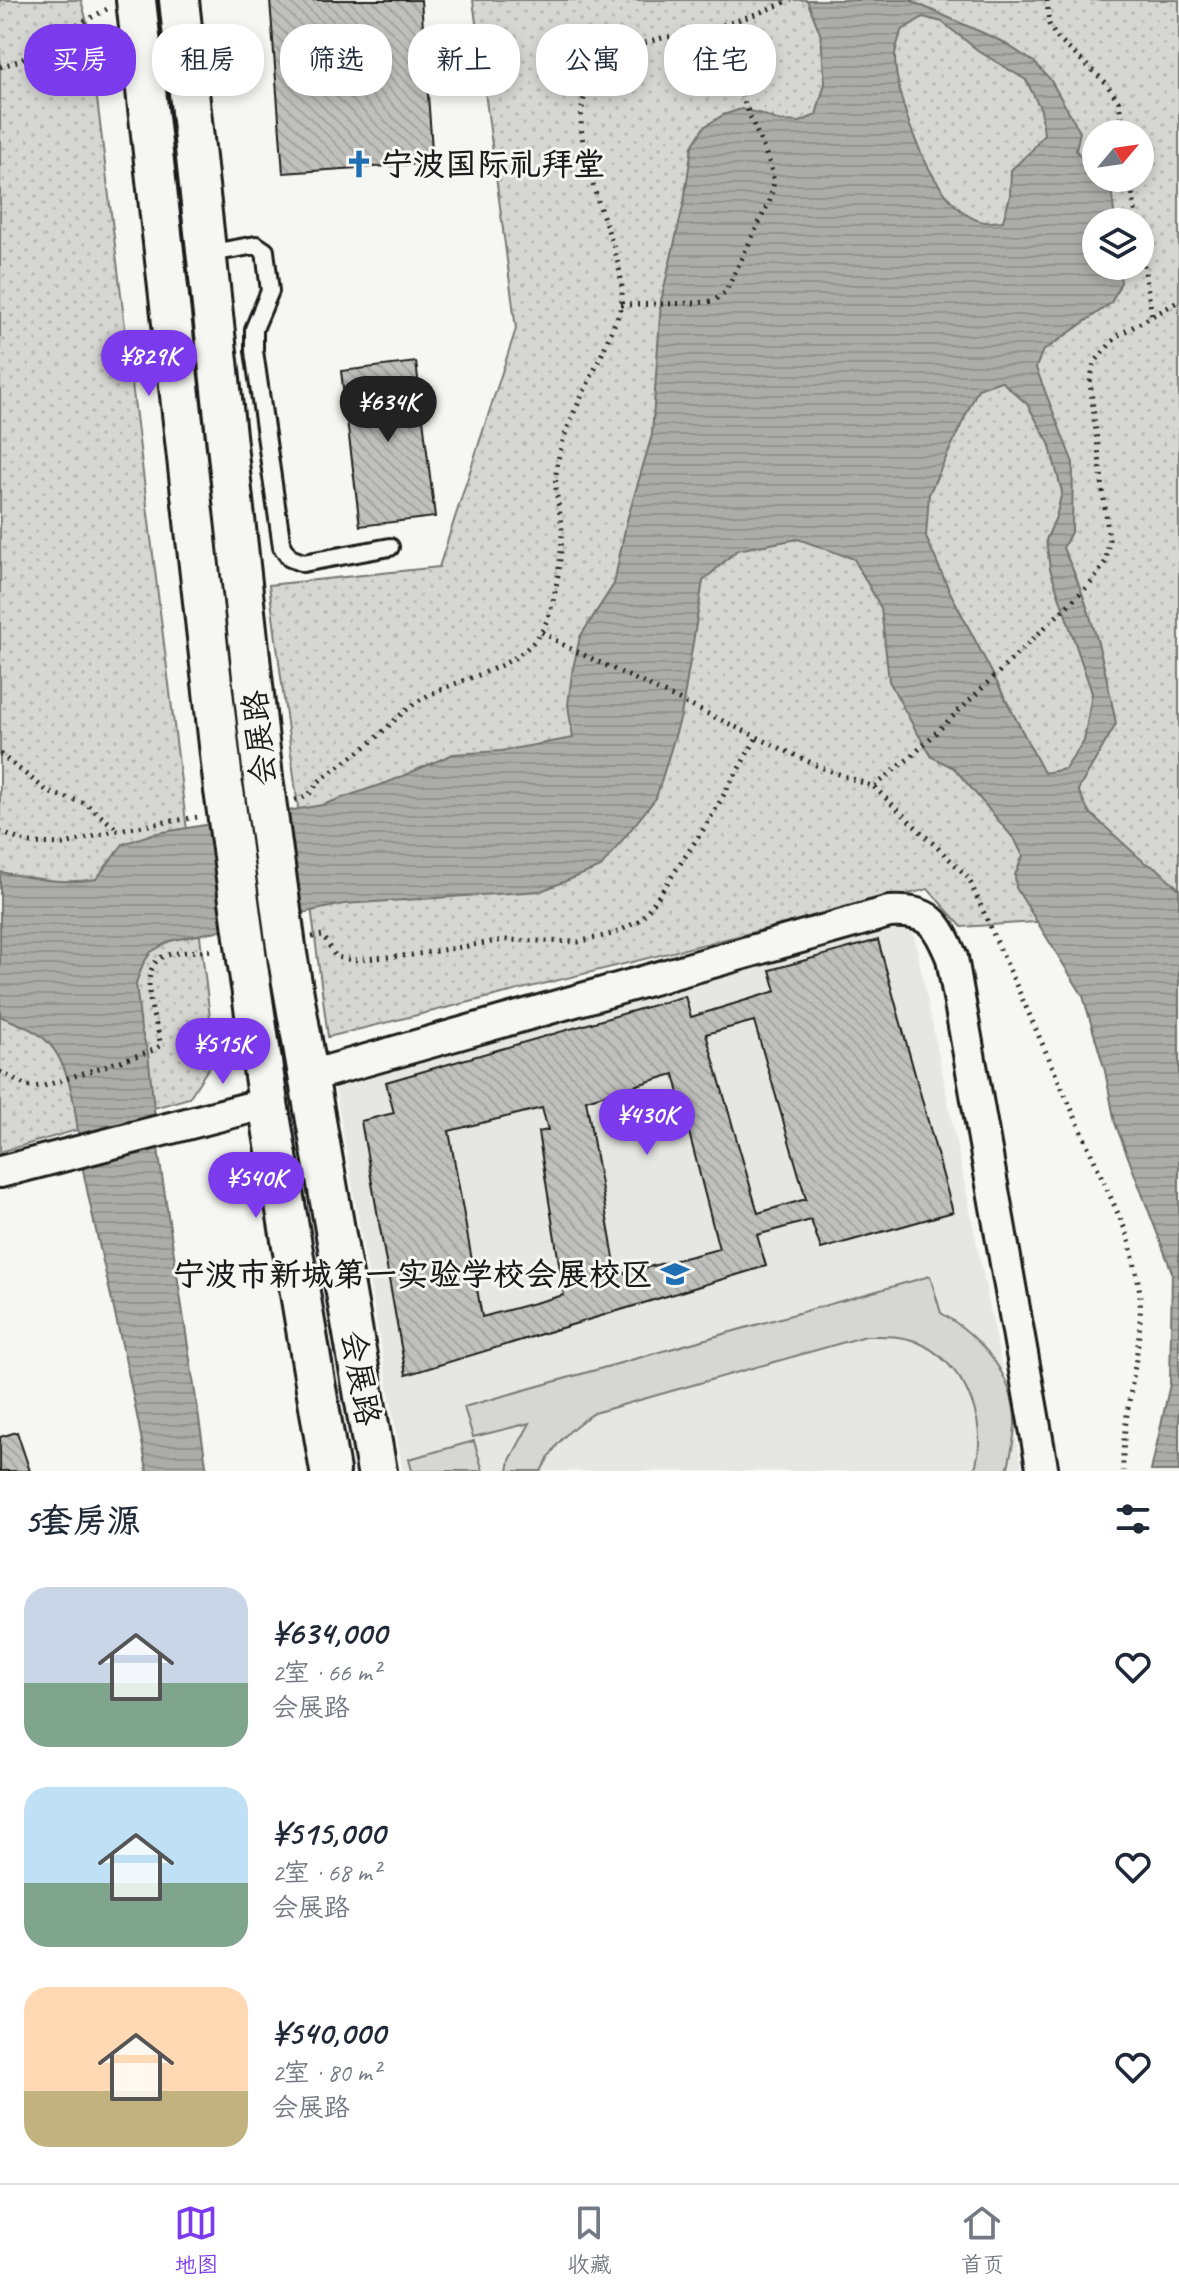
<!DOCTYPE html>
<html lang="zh">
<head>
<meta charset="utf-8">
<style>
  body { margin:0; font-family:Caveat,"LXGW WenKai TC",sans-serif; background:#f2f2f3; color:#1f2937; height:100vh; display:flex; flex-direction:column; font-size:30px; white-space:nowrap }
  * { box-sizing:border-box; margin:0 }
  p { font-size:26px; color:#747a83 }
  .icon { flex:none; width:44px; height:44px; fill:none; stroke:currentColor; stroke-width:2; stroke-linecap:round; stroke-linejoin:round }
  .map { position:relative; height:1471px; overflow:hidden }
  .details { display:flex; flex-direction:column; background:#fff; flex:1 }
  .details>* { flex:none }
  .top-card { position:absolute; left:24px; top:24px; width:1132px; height:72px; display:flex; gap:16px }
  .needle { width:52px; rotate:61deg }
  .controls { position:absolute; left:1082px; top:120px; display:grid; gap:16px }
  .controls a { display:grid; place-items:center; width:72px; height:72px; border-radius:50%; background:#fff; box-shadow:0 4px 12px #0003; font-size:40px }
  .price { position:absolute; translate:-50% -68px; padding:0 18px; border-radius:28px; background:#7c3aed; color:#fff; font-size:26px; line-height:52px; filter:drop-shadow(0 2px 4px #0008) }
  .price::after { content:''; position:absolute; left:50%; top:48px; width:24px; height:18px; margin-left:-12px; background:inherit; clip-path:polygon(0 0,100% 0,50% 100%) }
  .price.on { background:#222; color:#fff }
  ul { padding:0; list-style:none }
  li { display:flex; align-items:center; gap:24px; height:200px; padding:0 24px }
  li span { display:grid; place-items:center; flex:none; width:224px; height:160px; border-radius:24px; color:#555 }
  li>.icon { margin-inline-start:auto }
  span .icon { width:96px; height:96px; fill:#fffc; stroke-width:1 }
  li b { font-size:34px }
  h2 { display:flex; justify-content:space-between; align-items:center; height:96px; padding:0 24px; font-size:34px }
  .chip { padding:0 28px; border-radius:32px; background:#fff; box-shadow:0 4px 12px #0003; font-size:28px; line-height:72px }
  .chip.on { background:#7c3aed; color:#fff }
  .tabs { display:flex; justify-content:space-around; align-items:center; height:112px; border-top:2px solid #e0e1e3; background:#fff; font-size:22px; color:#747a83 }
  .tabs a { display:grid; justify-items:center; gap:4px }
  .tabs .on { color:#7c3aed }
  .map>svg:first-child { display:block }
  .built { fill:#e6e6e2 }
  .grass { fill:url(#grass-dots); stroke:#797977; stroke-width:2; fill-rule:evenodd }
  .garden { fill:#d6d6d2; stroke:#797977; stroke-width:2 }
  .water { fill:url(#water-rules); stroke:#727271; stroke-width:2; fill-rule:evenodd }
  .building { fill:url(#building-back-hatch); stroke:#1c1c1c; stroke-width:2; fill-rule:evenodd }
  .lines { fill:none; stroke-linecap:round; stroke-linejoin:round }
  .service-casing { stroke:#1c1c1c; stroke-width:22 }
  .minor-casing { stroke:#1c1c1c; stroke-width:36 }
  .tertiary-casing { stroke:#1c1c1c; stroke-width:44 }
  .path { stroke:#1c1c1c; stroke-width:5; stroke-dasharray:2 6; stroke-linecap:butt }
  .service { stroke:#f6f6f2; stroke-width:16 }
  .minor { stroke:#f6f6f2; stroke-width:30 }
  .tertiary { stroke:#f6f6f2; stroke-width:38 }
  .tertiary-bridge-casing { stroke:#1c1c1c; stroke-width:44; stroke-linecap:butt }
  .tertiary-bridge { stroke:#f6f6f2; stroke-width:38 }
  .labels { text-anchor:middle; stroke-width:6; stroke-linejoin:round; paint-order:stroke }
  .poi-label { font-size:32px; font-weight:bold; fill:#1c1c1c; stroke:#f6f6f2; text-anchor:start }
  .street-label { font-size:32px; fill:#1c1c1c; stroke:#f6f6f2 }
</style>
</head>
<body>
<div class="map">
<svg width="1179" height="1471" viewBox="0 0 1179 1471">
  <defs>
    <pattern id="grass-dots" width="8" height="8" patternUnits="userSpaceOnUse" patternTransform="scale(2)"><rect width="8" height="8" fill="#d6d6d2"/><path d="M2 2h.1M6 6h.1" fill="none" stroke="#b7b7b4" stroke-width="1.8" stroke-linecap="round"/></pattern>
    <pattern id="water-rules" width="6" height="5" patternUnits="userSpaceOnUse" patternTransform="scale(2)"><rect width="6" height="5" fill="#acaca9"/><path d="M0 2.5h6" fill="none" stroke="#939391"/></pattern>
    <pattern id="building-back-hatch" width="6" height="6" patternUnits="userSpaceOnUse" patternTransform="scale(2)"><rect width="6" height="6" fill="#c0c0bd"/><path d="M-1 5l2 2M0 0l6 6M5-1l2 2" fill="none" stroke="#a4a4a2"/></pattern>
  </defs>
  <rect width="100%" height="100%" fill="#f6f6f2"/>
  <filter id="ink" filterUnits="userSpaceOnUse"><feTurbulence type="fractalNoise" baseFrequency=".0125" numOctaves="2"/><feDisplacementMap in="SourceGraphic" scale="16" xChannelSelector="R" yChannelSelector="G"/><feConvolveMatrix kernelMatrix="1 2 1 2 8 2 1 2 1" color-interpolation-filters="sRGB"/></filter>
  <g filter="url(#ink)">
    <path class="built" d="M 910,915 L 1023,1471 L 403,1471 L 333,1076 Z"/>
    <g class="grass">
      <path d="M 0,0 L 81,0 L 88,26 L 215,1058 L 189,1098 L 0,1152 Z"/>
      <path d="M 473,0 L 1179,0 L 1179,912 L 962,927 L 928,889 L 328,1037 L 269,585 L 439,567 L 516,329 ZM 1096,134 L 1140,134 L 1140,178 L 1096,178 ZM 1096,222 L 1140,222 L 1140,266 L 1096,266 Z"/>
    </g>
    <g class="garden">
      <path d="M 930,1276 L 941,1313 C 980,1336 1014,1374 1015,1422 C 1015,1439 1011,1455 1007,1471 L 974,1471 C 991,1423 964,1361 915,1341 C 899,1335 882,1336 866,1336 L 594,1413 C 567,1430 556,1443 541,1471 L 508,1471 L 510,1460 L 530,1423 L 473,1437 L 464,1407 Z"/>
      <path d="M 474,1441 L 483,1471 L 412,1471 L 409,1459 Z"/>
    </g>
    <path class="water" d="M 807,0 L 909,0 L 1001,41 L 1034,62 L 1050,79 L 1080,132 L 1076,150 L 1084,161 L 1096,170 L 1096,178 L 1104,178 L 1111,184 L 1115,222 L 1096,222 L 1096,266 L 1119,266 L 1121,282 L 1111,303 L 1042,352 L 1036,368 L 1073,463 L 1072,530 L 1063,548 C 1091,606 1104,661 1116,724 L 1078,790 L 1089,812 L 1145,863 L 1157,868 L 1179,889 L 1179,1471 L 1151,1471 L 1170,1384 L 1172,1272 L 1115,1123 L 1105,1071 L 1083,996 L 1016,888 L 1015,875 L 1023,856 L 1015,840 L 954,768 L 932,757 L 915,729 L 889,681 L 881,608 L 854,559 L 798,539 L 737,550 L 703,581 L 681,716 L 656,798 L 601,867 L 541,891 L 344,904 L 170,941 L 151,952 L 143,964 L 136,983 L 141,1029 L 148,1053 L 159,1156 L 207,1471 L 147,1471 C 131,1372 105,1277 85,1180 C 76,1139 79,1093 58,1056 C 44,1031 25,1027 0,1016 L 0,872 C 33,878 62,885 96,879 L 123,844 L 152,834 L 322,805 L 391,781 L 453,754 L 501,751 L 573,738 L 568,705 L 572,673 L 580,637 L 614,584 L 626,524 L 652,435 L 661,301 L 684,202 L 692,146 L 704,127 L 723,115 L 741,109 L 762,114 L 779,121 L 800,122 L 816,115 L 825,83 L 821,36 ZM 923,17 L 942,22 L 980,52 L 1026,80 L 1041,110 L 1044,134 L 1032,150 L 1011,170 L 1010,196 L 1003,221 C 998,221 990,223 985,222 C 935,215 894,99 895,55 C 896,47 899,39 901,31 ZM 1001,381 L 1027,404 L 1049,443 L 1062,492 L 1056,517 L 1046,540 L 1050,569 L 1092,693 L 1084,741 L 1065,769 L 1044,773 L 949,590 L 926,537 L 929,494 L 978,389 Z"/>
    <g class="building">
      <path d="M 270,0 L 421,0 L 433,163 L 283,173 Z"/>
      <path d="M 416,362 L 435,517 L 360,526 L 341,371 Z"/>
      <path d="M 878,940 L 953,1212 L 821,1249 L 811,1220 L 757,1235 L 766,1266 L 406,1375 L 361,1121 L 394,1113 L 386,1082 L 685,996 L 691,1017 L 776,991 L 770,970 ZM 754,1021 L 806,1199 L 758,1213 L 706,1034 ZM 674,1074 L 719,1249 L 617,1275 L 586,1100 ZM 542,1108 L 548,1130 L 538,1132 L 564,1295 L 482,1317 L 449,1131 Z"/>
      <path d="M 17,1432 L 30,1471 L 0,1471 L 0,1437 Z"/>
    </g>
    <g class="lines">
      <defs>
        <path id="service" d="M 206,254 L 256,245 L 265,251 L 270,291 L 254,329 L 254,351 L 282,547 L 290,558 L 303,563 L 390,547"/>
        <g id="minor">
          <path d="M 310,1076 L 889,912 C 930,910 937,922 952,958 L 1042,1467"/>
          <path d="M 0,1172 L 268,1103"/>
        </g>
        <g id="tertiary">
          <path d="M 136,0 L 224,790"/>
          <path d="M 179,0 L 263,778"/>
          <path d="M 287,954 L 377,1471"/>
          <path d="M 247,959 L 268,1103 L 330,1471"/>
        </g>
      </defs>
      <use href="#service" class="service-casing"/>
      <use href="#minor" class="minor-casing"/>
      <use href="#tertiary" class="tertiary-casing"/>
      <g class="path">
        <path d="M 1047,0 L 1049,24 L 1056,37 L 1105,82 L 1119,102 L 1124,134"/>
        <path d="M 0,67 L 21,60 L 66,31 L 109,8"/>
        <path d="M 1130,178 L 1137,222"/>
        <path d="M 1140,241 L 1152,316"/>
        <path d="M 621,305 L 698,303 L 713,301 L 725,293 L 770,200 L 774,182 L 770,164 L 713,27"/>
        <path d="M 542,632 L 565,646 L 820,767 L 874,787 L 914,754 L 1093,581 L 1106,561 L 1109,540 L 1090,382 L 1094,363 L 1117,336 L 1179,301"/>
        <path d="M 0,754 L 50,793 L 85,803 L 118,830"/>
        <path d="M 874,787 L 968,877 L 1128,1236 C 1132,1256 1139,1277 1140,1297 C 1143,1356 1121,1413 1123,1471"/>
        <path d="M 295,800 C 306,798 312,793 317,783 C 334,769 353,757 370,743 C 387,729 401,712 420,700 C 460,676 512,673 540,634 C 555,612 561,560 562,534 C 562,514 554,494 556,474 C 561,424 593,381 610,334 C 614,325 619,315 621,306 C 627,275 607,230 598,201 C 577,135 562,74 641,44 C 660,37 680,36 700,31 C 731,24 762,12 791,0"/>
        <path d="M 0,832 L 28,843 L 65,844 L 118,830 L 198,817"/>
        <path d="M 312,937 L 323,935 L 336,957 L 352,960 L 412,955 L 504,940 L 578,942 L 616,933 L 640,920 L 658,897 L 707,824 L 757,737"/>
        <path d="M 0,1072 L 28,1087 L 44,1086 L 154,1050 L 160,1046 C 160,1034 156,1026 153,1015 C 149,997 143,965 164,956 C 175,952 202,951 215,950"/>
      </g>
      <use href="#service" class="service"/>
      <use href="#minor" class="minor"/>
      <use href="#tertiary" class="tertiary"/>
      <defs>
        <g id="tertiary-bridge">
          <path d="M 263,778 L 287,954"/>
          <path d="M 224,790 L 247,959"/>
        </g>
      </defs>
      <use href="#tertiary-bridge" class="tertiary-bridge-casing"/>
      <use href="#tertiary-bridge" class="tertiary-bridge"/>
    </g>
  </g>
  <defs>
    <symbol id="church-bare" viewBox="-9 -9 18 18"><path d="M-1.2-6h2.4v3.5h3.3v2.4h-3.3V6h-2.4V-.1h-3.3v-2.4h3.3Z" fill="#1f6fb2" stroke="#f6f6f2" stroke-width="2.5" paint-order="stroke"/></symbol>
    <symbol id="school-bare" viewBox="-9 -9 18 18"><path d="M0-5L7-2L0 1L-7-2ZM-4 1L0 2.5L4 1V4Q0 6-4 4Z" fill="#1f6fb2" stroke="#f6f6f2" stroke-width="2.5" paint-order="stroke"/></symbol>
  </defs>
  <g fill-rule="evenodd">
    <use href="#church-bare" x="339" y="144" width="40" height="40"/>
    <use href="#school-bare" x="655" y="1254" width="40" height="40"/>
  </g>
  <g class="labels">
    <g class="poi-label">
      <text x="381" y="175">宁波国际礼拜堂</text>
      <text x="653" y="1285" text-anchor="end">宁波市新城第一实验学校会展校区</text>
    </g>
    <g class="street-label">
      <text transform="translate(259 738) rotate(-96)" y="11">会展路</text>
      <text transform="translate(361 1378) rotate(80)" y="11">会展路</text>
    </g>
  </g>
</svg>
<div class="controls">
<a><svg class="needle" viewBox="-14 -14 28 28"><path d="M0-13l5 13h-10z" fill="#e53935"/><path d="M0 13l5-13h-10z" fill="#747a83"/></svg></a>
<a><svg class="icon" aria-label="layers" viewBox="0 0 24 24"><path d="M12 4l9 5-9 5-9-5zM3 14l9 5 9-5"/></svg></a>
</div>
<b class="price" style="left:149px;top:398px">¥829K</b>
<b class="price on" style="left:388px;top:444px">¥634K</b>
<b class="price" style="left:223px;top:1086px">¥515K</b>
<b class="price" style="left:647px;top:1157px">¥430K</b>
<b class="price" style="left:256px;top:1220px">¥540K</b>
<div class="top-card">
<a class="chip on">买房</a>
<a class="chip">租房</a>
<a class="chip">筛选</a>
<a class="chip">新上</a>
<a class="chip">公寓</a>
<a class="chip">住宅</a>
</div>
</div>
<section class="details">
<h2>5套房源<svg class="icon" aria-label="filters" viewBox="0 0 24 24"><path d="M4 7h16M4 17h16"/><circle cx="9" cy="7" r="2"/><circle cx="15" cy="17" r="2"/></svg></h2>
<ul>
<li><span style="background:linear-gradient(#c9d6e8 60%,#7fa58c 0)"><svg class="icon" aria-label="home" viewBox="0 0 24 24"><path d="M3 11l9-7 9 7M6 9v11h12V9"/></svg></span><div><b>¥634,000</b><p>2室 · 66 m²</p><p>会展路</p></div><svg class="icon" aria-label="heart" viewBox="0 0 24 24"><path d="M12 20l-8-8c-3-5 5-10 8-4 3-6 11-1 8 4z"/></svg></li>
<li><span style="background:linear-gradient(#bfe0f5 60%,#7fa58c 0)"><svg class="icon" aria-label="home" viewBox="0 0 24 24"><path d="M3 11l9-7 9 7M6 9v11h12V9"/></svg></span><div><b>¥515,000</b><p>2室 · 68 m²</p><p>会展路</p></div><svg class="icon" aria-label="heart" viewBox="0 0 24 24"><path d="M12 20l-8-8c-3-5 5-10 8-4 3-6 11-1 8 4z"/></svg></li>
<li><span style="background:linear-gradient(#ffd9b3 65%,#c2b280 0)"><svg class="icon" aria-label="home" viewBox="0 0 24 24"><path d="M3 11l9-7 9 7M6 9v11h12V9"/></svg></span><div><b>¥540,000</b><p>2室 · 80 m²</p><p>会展路</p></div><svg class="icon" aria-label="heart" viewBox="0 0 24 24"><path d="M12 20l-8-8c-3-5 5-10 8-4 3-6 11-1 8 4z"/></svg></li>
</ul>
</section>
<nav class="tabs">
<a class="on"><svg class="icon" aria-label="map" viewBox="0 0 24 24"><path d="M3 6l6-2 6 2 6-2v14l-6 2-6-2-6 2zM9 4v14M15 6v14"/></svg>地图</a>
<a><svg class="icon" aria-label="saved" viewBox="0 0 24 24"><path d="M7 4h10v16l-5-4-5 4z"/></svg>收藏</a>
<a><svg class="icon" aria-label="home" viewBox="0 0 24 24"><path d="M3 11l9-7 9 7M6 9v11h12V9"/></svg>首页</a>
</nav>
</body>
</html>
